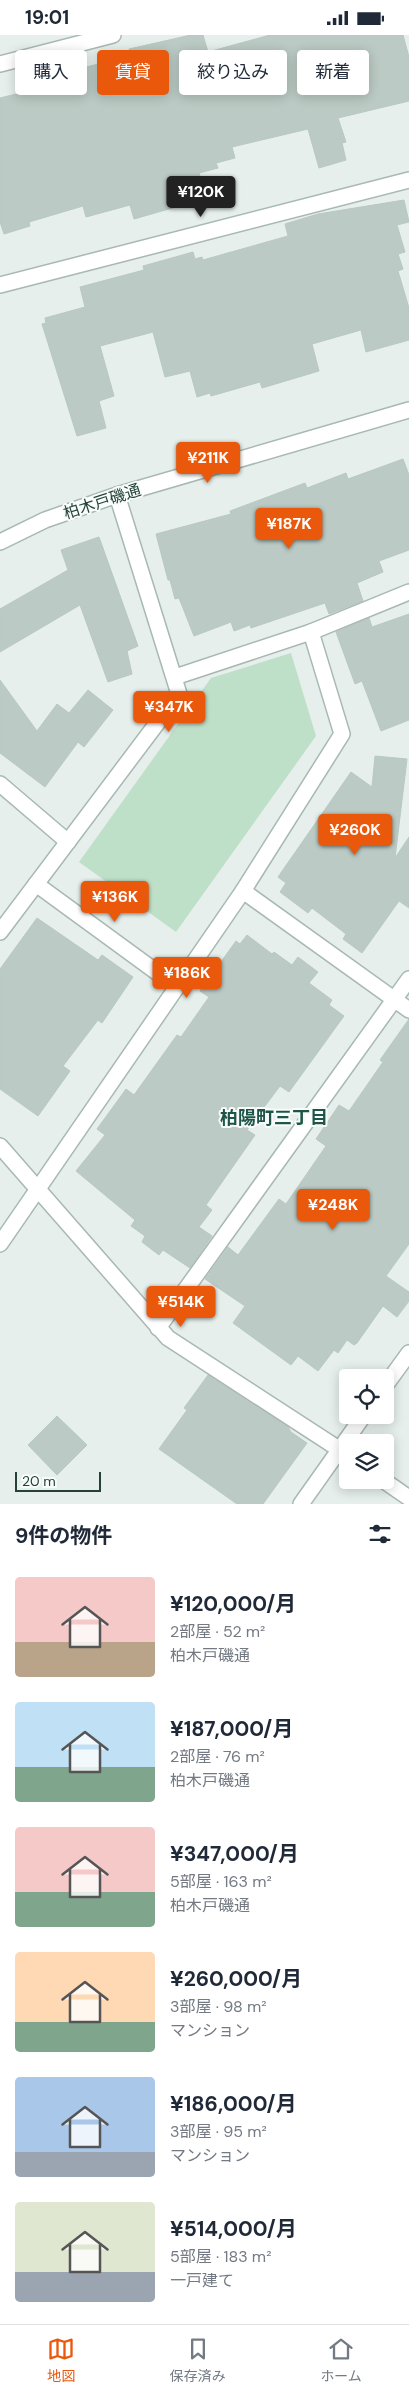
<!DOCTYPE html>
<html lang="ja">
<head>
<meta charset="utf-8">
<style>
  body { margin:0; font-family:"DM Sans","Noto Sans JP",sans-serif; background:#f2f2f3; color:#1f2937; height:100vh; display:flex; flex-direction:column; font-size:19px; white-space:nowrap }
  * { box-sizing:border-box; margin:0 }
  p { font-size:16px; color:#747a83 }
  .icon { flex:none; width:28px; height:28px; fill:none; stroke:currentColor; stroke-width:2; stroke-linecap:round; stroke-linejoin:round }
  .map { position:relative; height:1469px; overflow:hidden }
  .panel { display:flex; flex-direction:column; background:#fff; flex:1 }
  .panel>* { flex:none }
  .banner { position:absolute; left:15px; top:15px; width:380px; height:45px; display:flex; gap:10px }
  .controls { position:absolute; left:339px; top:1334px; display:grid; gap:10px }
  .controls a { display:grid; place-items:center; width:55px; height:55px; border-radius:5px; background:#fff; box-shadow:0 2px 12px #0003; font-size:25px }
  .scale { position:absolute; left:15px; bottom:12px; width:86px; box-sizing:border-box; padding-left:5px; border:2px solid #24423a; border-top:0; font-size:14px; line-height:18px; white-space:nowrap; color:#24423a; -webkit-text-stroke:4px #f7fbf9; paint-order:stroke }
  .price { position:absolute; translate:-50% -42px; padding:0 11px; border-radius:5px; background:#ea580c; color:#fff; font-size:16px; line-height:32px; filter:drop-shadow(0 1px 2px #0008) }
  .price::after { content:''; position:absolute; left:50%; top:30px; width:15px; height:11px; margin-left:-8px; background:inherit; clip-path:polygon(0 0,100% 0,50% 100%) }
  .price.active { background:#222; color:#fff }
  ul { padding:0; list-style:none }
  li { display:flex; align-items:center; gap:15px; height:125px; padding:0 15px }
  li span { display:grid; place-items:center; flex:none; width:140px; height:100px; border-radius:5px; color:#555 }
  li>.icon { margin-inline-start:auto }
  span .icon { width:60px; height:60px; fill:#fffc; stroke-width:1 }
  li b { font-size:21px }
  h2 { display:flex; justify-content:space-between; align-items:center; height:60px; padding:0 15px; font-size:21px }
  .tag { padding:0 18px; border-radius:5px; background:#fff; box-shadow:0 2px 12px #0003; font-size:18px; line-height:45px }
  .tag.active { background:#ea580c; color:#fff }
  .status { display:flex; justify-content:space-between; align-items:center; height:35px; padding:0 25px; background:#fff; direction:ltr }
  .status svg { height:14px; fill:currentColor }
  .dock { display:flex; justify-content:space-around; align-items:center; height:70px; border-top:1px solid #e0e1e3; background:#fff; font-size:14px; color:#747a83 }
  .dock a { display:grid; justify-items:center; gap:2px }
  .dock .active { color:#ea580c }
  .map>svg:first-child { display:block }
  .green { fill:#bfe0c8 }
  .building { fill:#bbcac4; stroke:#b8c9c2 }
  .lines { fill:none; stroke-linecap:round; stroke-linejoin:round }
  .minor-casing { stroke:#a8b8b2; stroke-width:18 }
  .minor { stroke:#fff; stroke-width:15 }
  .labels { text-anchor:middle; stroke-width:4; stroke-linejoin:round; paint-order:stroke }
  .street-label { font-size:16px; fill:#24423a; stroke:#f7fbf9 }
  .neighbourhood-label { font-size:18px; font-weight:bold; fill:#1f5548; stroke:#f7fbf9 }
</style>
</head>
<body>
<div class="status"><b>19:01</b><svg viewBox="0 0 49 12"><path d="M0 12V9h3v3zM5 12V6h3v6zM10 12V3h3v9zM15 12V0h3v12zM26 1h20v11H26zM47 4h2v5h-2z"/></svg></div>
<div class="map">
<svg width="409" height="1469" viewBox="0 0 409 1469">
  <rect width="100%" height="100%" fill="#e6efeb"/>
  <path class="green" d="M 291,618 L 316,701 L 176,897 L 79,827 L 211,643 Z"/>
  <g class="building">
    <path d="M 191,0 L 203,0 L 208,17 L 270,0 L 403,0 L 409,22 L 409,66 L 338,83 L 346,107 L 342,108 L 346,125 L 319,133 L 308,94 L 232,112 L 235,123 L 216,128 L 218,133 L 199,138 L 207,163 L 134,184 L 130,170 L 86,182 L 83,171 L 29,187 L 30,191 L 4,199 L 0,187 L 0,63 L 28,56 L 25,47 L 131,21 L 129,14 Z"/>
    <path d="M 404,165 L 409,187 L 397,190 L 405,217 L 398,219 L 403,234 L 398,236 L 409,273 L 409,305 L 366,317 L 361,295 L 312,309 L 319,336 L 262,353 L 260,347 L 211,361 L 210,358 L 197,362 L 190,336 L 165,342 L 153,297 L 100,311 L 114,361 L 99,366 L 106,393 L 77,401 L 42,289 L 46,288 L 45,283 L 85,272 L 80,252 L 144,235 L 143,231 L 193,217 L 195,224 L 202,222 L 203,225 L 288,201 L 285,189 L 318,179 Z"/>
    <path d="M 403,424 L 409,440 L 409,515 L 379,526 L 383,537 L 357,548 L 363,566 L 329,579 L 325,568 L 251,593 L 250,590 L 234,596 L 231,587 L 194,601 L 179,563 L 175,564 L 170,545 L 168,545 L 156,499 L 231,479 L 230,476 L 305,448 L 307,453 L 346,438 L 348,444 Z"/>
    <path d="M 99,502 L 138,611 L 127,616 L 132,639 L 108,647 L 80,570 L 0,617 L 0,574 L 68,535 L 61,515 Z"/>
    <path d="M 409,579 L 409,685 L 381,696 L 362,646 L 355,649 L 336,597 L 369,583 L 372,592 Z"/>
    <path d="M 0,645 L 37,696 L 57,669 L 69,678 L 88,655 L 113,675 L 84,712 L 78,707 L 45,752 L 0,718 Z"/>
    <path d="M 375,721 L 407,724 L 395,823 L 409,802 L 409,873 L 399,866 L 362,918 L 343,904 L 346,899 L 312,873 L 308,878 L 280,857 L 286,848 L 278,842 L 351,737 L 372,752 Z"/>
    <path d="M 37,883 L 98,925 L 102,920 L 133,942 L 102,988 L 98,985 L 63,1031 L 70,1036 L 38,1081 L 0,1054 L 0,934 Z"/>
    <path d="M 247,900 L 272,919 L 274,917 L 292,930 L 298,922 L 318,937 L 309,948 L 332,965 L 329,970 L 344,981 L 289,1057 L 280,1051 L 247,1095 L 255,1100 L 206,1170 L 212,1175 L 199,1192 L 212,1201 L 190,1233 L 163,1215 L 159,1220 L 142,1207 L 145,1201 L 131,1191 L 135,1185 L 76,1136 L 105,1100 L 97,1094 L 108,1079 L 126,1054 L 134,1060 L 177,1000 L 181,1002 L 209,962 L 200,956 L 236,906 L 240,909 Z"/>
    <path d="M 409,984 L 409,1209 L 386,1241 L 409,1257 L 409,1266 L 397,1282 L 383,1271 L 357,1308 L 354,1310 L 347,1305 L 338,1318 L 334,1315 L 318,1336 L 298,1321 L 291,1330 L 233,1288 L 245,1271 L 205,1244 L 228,1212 L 238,1220 L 279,1164 L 286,1169 L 326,1111 L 316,1104 L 339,1070 L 349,1076 L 383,1027 L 380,1025 Z"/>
    <path d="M 208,1340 L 288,1392 L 291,1397 L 307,1408 L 263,1469 L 237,1469 L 159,1414 L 187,1375 L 184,1373 Z"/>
    <path d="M 57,1381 L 87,1410 L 57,1440 L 28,1410 Z"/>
  </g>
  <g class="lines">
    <defs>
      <g id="minor">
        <path d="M 0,29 L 113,0"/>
        <path d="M 0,250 L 409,145"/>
        <path d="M 0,507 L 45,485 L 117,460 L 409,375"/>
        <path d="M 175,642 L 311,597 L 409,557"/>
        <path d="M 0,749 L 68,807"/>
        <path d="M 36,849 L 177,952"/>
        <path d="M 243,856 L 409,975"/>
        <path d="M 0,897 L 179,659 L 117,460"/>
        <path d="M 0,1111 L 168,1303 L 348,1420"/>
        <path d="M 0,1209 L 243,856 L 342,699 L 311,597"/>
        <path d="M 158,1293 L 409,944"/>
        <path d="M 385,1351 L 409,1318"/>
        <path d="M 383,1445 L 409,1463"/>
        <path d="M 301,1469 L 364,1380"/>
      </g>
    </defs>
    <use href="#minor" class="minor-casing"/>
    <use href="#minor" class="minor"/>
  </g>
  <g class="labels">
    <g class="street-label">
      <text transform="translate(102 466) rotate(-18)" y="6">柏木戸磯通</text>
    </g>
    <g class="neighbourhood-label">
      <text x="274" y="1089">柏陽町三丁目</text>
    </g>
  </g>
</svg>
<div class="controls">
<a><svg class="icon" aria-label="locate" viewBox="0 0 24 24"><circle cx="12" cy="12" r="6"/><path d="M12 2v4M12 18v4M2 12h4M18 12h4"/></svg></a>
<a><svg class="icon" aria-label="layers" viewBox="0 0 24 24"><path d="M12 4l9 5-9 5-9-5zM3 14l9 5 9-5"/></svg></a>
</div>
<div class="scale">20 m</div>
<b class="price active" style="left:201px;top:183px">¥120K</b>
<b class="price" style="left:208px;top:449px">¥211K</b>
<b class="price" style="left:289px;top:515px">¥187K</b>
<b class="price" style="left:169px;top:698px">¥347K</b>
<b class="price" style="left:355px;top:821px">¥260K</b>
<b class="price" style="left:115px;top:888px">¥136K</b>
<b class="price" style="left:187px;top:964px">¥186K</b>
<b class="price" style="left:333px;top:1196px">¥248K</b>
<b class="price" style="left:181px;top:1293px">¥514K</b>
<div class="banner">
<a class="tag">購入</a>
<a class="tag active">賃貸</a>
<a class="tag">絞り込み</a>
<a class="tag">新着</a>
</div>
</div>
<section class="panel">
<h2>9件の物件<svg class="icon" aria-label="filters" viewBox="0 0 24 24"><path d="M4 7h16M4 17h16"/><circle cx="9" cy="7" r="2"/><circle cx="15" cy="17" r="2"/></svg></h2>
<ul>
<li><span style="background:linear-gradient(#f6c9c9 65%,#b9a48a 0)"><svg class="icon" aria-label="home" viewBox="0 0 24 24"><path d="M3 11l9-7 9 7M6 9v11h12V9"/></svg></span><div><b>¥120,000/月</b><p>2部屋 · 52 m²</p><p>柏木戸磯通</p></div></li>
<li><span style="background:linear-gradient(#bfe0f5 65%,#7fa58c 0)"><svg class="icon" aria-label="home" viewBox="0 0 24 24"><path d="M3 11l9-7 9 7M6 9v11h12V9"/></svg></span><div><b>¥187,000/月</b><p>2部屋 · 76 m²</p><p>柏木戸磯通</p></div></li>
<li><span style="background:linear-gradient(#f6c9c9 65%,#7fa58c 0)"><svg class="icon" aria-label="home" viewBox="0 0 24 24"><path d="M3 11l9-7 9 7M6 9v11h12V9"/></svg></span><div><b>¥347,000/月</b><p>5部屋 · 163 m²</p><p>柏木戸磯通</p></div></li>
<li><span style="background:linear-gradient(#ffd9b3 70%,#7fa58c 0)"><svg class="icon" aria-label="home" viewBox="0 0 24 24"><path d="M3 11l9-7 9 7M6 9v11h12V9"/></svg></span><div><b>¥260,000/月</b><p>3部屋 · 98 m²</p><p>マンション</p></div></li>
<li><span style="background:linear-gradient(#a9c7e8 75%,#9aa5b1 0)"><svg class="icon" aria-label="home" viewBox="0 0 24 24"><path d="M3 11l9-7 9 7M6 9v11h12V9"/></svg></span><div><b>¥186,000/月</b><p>3部屋 · 95 m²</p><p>マンション</p></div></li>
<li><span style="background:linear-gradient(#dfe7d0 70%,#9aa5b1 0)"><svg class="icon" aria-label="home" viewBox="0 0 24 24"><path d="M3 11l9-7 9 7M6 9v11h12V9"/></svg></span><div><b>¥514,000/月</b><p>5部屋 · 183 m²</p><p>一戸建て</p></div></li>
</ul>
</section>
<nav class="dock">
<a class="active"><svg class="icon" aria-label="map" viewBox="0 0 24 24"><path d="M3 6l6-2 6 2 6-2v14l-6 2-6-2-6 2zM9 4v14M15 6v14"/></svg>地図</a>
<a><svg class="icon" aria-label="saved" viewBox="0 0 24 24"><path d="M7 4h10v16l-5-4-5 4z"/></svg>保存済み</a>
<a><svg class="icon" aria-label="home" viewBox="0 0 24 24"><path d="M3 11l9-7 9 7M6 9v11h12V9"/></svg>ホーム</a>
</nav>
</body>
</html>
